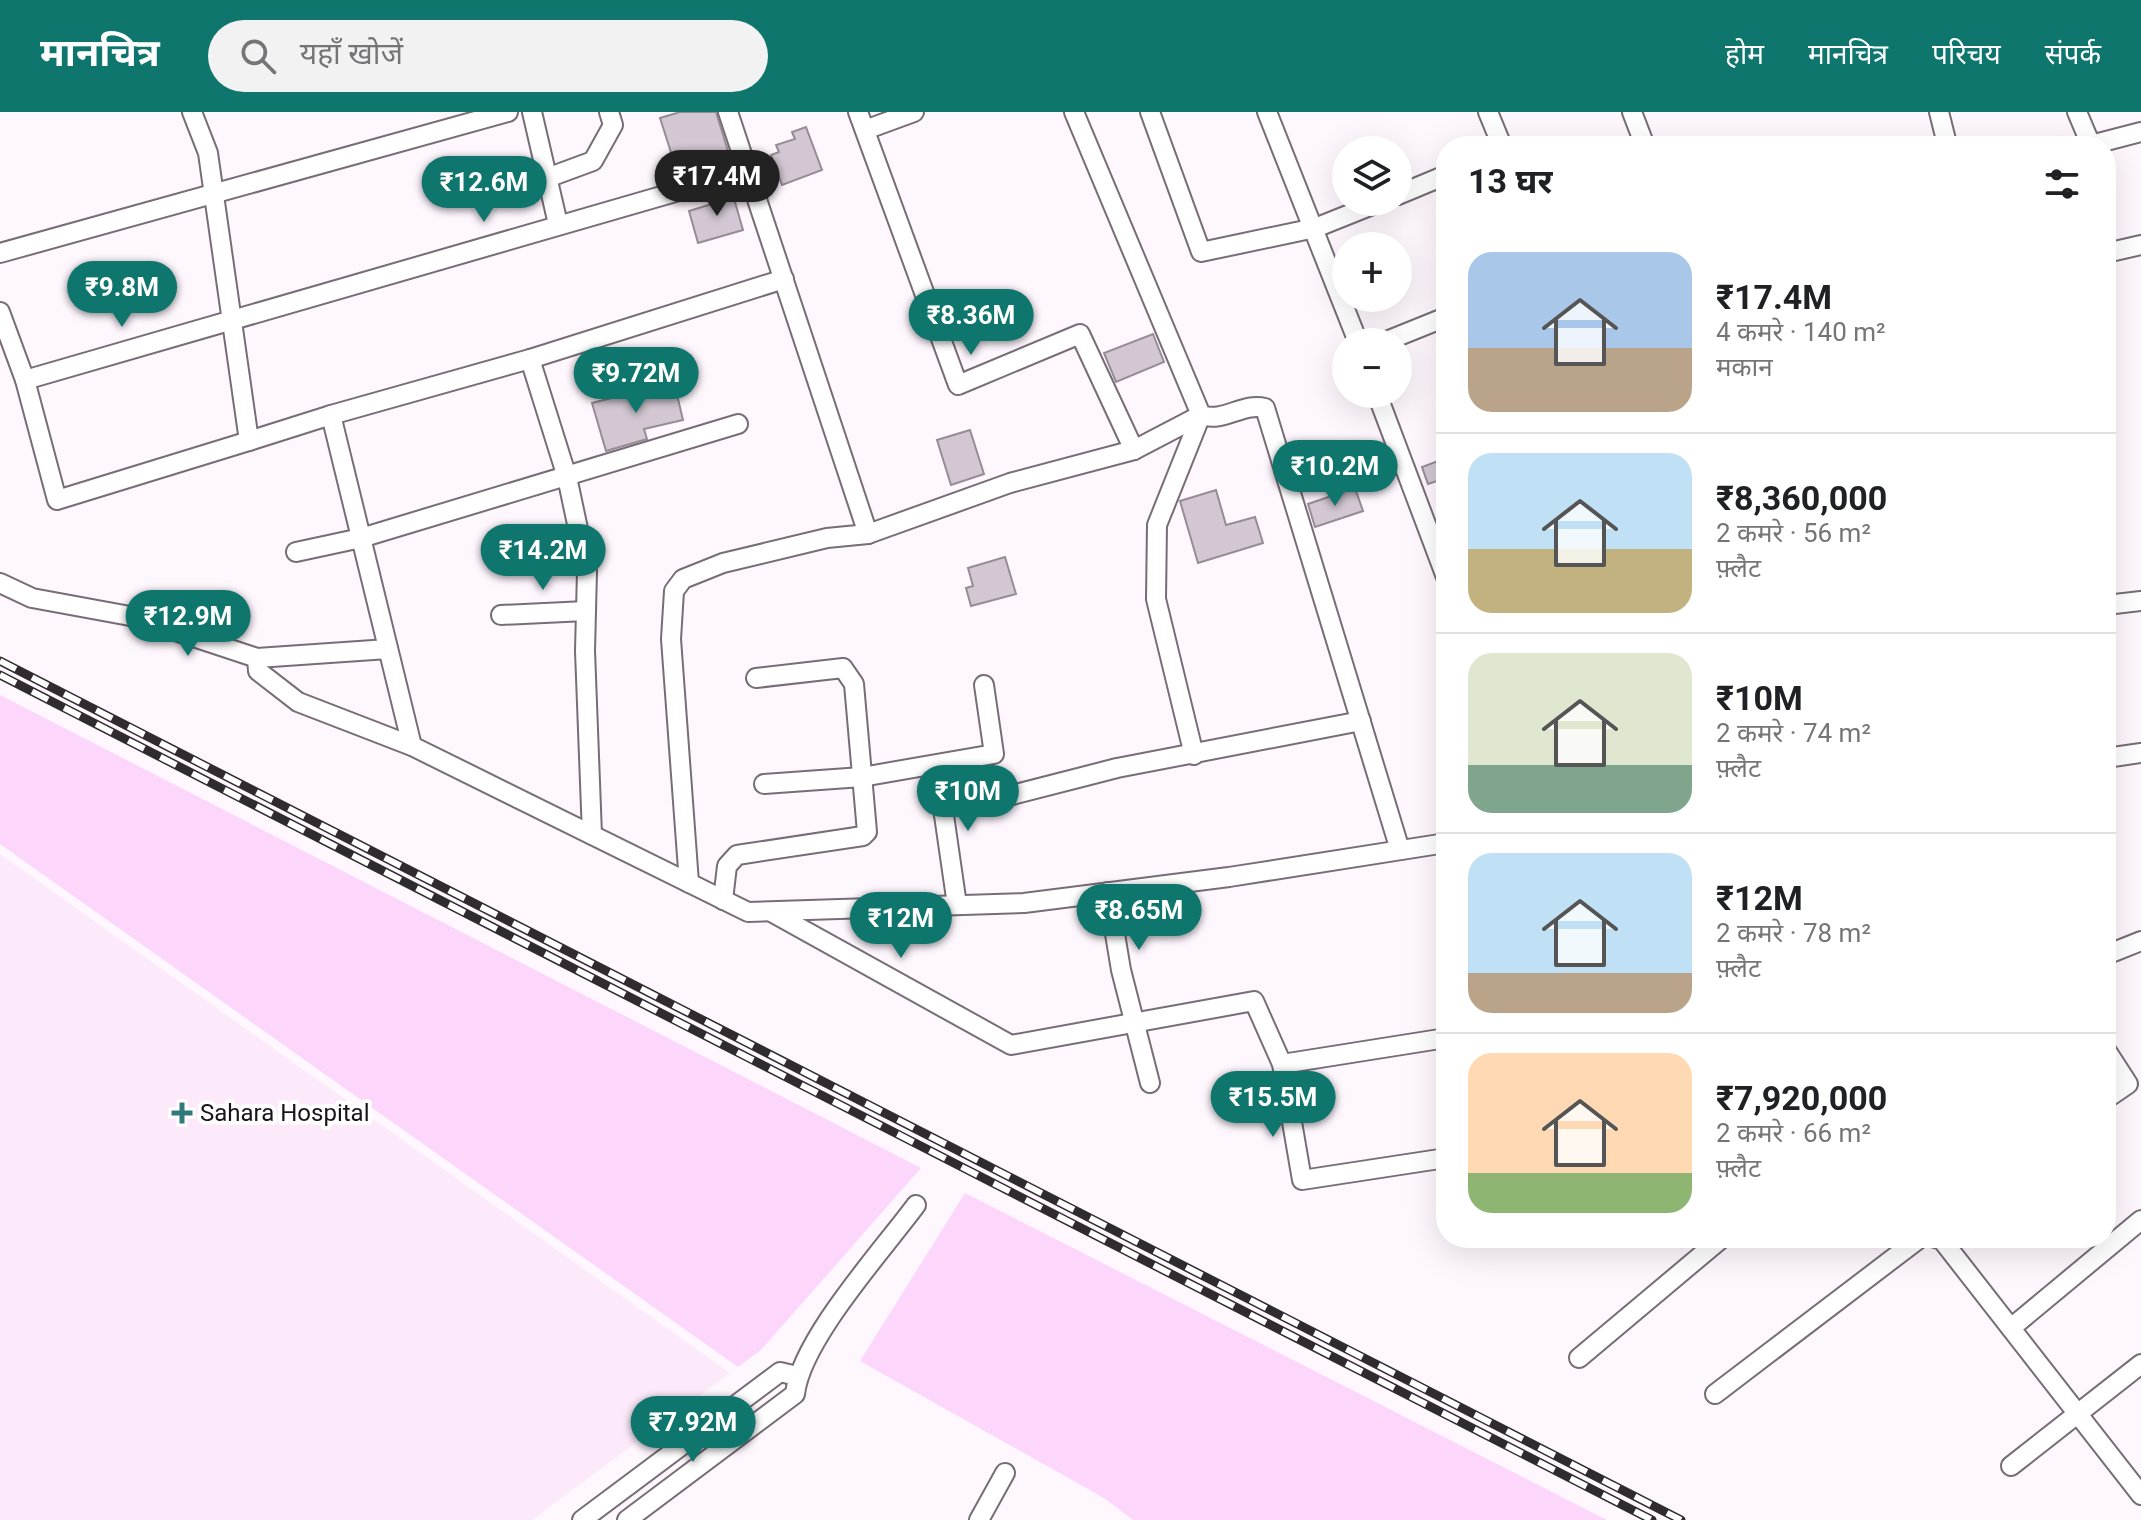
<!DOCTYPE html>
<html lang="hi">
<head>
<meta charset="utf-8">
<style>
  body { margin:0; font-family:Roboto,"Noto Sans Devanagari",sans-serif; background:#f2f2f2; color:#202124; height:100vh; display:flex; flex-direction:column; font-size:30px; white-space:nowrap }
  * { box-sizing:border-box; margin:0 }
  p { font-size:26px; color:#757577 }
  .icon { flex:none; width:44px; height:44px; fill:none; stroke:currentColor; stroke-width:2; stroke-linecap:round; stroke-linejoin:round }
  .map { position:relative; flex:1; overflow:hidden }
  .details { position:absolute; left:1436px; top:24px; width:680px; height:1112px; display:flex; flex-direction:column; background:#fff; border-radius:32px; box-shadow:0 8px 32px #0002 }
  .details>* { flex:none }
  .tools { position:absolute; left:1332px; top:24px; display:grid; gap:16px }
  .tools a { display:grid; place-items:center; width:80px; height:80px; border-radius:50%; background:#fff; box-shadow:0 8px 32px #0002; font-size:40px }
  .price { position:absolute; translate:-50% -68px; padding:0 18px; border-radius:28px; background:#0f766e; color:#fff; font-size:26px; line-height:52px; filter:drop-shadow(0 2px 4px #0008) }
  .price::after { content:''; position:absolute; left:50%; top:48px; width:24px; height:18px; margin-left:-12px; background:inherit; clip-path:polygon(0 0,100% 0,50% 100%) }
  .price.selected { background:#222; color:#fff }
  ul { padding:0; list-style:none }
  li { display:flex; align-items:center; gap:24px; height:200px; padding:0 32px }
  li+li { border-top:2px solid #e0e0e0 }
  li span { display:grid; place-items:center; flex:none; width:224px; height:160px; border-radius:24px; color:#555 }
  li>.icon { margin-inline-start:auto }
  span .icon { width:96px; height:96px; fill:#fffc; stroke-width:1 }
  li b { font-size:34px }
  h2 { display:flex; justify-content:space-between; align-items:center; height:96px; padding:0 32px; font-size:34px }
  header { display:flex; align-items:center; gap:48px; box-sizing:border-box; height:112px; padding:0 40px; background:#0f766e; color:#fff }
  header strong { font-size:38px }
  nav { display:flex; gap:44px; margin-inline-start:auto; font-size:28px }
  .search { width:560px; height:72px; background:#f2f2f2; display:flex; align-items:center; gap:20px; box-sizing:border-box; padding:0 28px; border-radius:44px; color:#757577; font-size:30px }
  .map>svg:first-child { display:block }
  .built { fill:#fceafb }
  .green { fill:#fcd6fb }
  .building { fill:#d2c7d2; stroke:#968c96; stroke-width:2 }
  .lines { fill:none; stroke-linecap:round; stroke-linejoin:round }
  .minor-casing { stroke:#776d77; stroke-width:22 }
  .minor { stroke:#fff; stroke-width:18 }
  .rail-casing { stroke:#302b30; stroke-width:9 }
  .rail { stroke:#fff; stroke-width:6; stroke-dasharray:18; stroke-linecap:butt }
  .poi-dot { fill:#30797d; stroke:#fff; stroke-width:3 }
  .labels { text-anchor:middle; stroke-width:8; stroke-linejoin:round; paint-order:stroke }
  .poi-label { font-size:24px; fill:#181418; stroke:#fff; text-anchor:start }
</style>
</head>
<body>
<header>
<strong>मानचित्र</strong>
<div class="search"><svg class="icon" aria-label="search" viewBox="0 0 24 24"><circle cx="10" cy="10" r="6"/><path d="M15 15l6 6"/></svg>यहाँ खोजें</div>
<nav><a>होम</a><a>मानचित्र</a><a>परिचय</a><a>संपर्क</a></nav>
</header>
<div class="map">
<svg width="2141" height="1408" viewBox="0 0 2141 1408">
  <rect width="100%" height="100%" fill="#fef7fe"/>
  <path class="built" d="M 0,742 L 730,1261 L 532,1408 L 0,1408 Z"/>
  <g class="green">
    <path d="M 0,583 L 921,1056 L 761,1238 L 738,1255 L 0,732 Z"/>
    <path d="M 965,1081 L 1607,1408 L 1133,1408 L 1104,1386 L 860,1249 Z"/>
  </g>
  <g class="building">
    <path d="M 680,0 L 716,0 L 728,39 L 676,56 L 660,6 Z"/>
    <path d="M 806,15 L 822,58 L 782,73 L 771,43 L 779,40 L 776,33 L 795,27 L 792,20 Z"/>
    <path d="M 731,76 L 743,118 L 698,131 L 689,99 L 715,91 L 713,82 Z"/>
    <path d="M 1153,222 L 1164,250 L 1116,270 L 1104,241 Z"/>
    <path d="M 674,270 L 683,308 L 644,317 L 647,327 L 606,339 L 592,291 Z"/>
    <path d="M 970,318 L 984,362 L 951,373 L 937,328 Z"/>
    <path d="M 1446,346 L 1446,366 L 1428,372 L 1422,355 Z"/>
    <path d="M 1355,376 L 1363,399 L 1315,415 L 1308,392 Z"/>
    <path d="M 1216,378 L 1226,413 L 1255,405 L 1263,431 L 1198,451 L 1180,389 Z"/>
    <path d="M 1005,445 L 1016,482 L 971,494 L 966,476 L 973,474 L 968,456 Z"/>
  </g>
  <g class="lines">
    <defs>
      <g id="minor">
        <path d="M 192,0 L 208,41 L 249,329 L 331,303 L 412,634 L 748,800 L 1024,791 L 1229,765 L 1446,731"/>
        <path d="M 532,0 L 558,112"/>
        <path d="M 728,0 L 868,422"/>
        <path d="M 858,0 L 958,273 L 1080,222 L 1134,338"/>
        <path d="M 1074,0 L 1201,303 C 1224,311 1243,290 1265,296 L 1400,738"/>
        <path d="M 1150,0 L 1201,140 L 1315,116 L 1380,90"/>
        <path d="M 1267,0 L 1358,230"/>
        <path d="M 1488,0 L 1502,34"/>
        <path d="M 1632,0 L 1645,34"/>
        <path d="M 1939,0 L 1947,32"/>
        <path d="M 2077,0 L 2091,33"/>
        <path d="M 865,18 L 914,0"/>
        <path d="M 2087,34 L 2141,20"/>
        <path d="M 547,66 L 593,49 L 613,13 L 609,0"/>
        <path d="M 1398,83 L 1446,63"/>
        <path d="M 0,141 L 508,0"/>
        <path d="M 2106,141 L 2141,133"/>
        <path d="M 0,200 L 25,268 L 57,388 L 249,329"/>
        <path d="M 1384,230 L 1446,205"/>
        <path d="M 530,247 L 567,365 L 587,459 L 585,539 L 592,723"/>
        <path d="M 25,268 L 748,59"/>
        <path d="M 1377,282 L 1446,465"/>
        <path d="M 331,303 L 530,247 L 784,167"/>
        <path d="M 296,440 L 361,426 L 738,312"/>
        <path d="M 0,471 L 32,486 L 130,504 L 257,546 L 388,537"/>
        <path d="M 2106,493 L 2141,489"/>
        <path d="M 501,503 L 586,499"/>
        <path d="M 257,546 L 258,559 L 298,590 L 412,634"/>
        <path d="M 2106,646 L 2141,641"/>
        <path d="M 937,655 L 957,793"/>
        <path d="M 764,672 L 862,665 L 994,642 L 984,573"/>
        <path d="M 1012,683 L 1117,656 L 1361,609"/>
        <path d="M 689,771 L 671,527 L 674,479 L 683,467 L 723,451 L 827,426 L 868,422 L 1010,371 L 1134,338 L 1201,303 L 1157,413 L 1156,487 L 1194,643"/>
        <path d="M 1108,780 L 1121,858 L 1150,971"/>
        <path d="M 723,788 L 727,754 L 737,743 L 863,724 L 867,720 L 854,572 L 843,556 L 756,566"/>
        <path d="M 773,801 L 1011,933 L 1254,889 L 1282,952 L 1302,1068 L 1446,1046"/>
        <path d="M 2106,843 L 2141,829"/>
        <path d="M 2106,938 L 2128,972 L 2106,987"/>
        <path d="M 1282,952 L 1446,926"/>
        <path d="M 1935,1126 L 1942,1128 L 2141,1383"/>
        <path d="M 2011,1216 L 2141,1108"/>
        <path d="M 1579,1246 L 1722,1126"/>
        <path d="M 1715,1282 L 1920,1126"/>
        <path d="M 2011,1354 L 2141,1252"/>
        <path d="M 582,1408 L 780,1260 L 797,1264"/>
        <path d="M 627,1408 L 795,1282 C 801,1228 882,1139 916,1093"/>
        <path d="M 979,1408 L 1005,1361"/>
      </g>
    </defs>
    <use href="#minor" class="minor-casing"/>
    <use href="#minor" class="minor"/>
    <defs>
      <g id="rail">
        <path d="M 0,549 L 1681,1408"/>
        <path d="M 0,563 L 1652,1408"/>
      </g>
    </defs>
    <use href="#rail" class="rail-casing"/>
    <use href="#rail" class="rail"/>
  </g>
  <path class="poi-dot" d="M178 989h8v8h8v8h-8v8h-8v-8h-8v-8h8z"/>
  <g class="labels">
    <g class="poi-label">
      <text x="200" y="1009">Sahara Hospital</text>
    </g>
  </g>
</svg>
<div class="tools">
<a><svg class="icon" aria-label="layers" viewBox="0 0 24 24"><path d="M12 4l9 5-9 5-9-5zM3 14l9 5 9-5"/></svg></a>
<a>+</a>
<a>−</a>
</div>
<b class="price selected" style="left:717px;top:106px">₹17.4M</b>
<b class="price" style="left:484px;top:112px">₹12.6M</b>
<b class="price" style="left:122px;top:217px">₹9.8M</b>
<b class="price" style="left:971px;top:245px">₹8.36M</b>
<b class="price" style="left:636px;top:303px">₹9.72M</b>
<b class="price" style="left:1335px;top:396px">₹10.2M</b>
<b class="price" style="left:543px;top:480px">₹14.2M</b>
<b class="price" style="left:188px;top:546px">₹12.9M</b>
<b class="price" style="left:968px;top:721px">₹10M</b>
<b class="price" style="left:1139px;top:840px">₹8.65M</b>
<b class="price" style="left:901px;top:848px">₹12M</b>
<b class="price" style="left:1273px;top:1027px">₹15.5M</b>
<b class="price" style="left:693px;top:1352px">₹7.92M</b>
<section class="details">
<h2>13 घर<svg class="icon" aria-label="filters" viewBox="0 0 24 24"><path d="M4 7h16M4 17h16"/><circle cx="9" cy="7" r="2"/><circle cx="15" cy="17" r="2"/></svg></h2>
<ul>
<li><span style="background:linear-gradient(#a9c7e8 60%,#b9a48a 0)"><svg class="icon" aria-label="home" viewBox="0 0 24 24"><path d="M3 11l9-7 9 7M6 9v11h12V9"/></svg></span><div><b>₹17.4M</b><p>4 कमरे · 140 m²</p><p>मकान</p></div></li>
<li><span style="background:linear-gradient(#bfe0f5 60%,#c2b280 0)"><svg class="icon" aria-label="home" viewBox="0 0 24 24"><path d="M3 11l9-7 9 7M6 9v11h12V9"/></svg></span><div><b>₹8,360,000</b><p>2 कमरे · 56 m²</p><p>फ़्लैट</p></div></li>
<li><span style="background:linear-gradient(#dfe7d0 70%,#7fa58c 0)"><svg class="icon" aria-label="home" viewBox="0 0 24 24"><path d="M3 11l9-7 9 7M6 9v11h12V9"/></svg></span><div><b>₹10M</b><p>2 कमरे · 74 m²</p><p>फ़्लैट</p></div></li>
<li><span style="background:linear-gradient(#bfe0f5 75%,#b9a48a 0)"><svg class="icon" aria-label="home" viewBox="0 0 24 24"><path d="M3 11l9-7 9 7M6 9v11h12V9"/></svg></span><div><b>₹12M</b><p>2 कमरे · 78 m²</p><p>फ़्लैट</p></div></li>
<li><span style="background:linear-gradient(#ffd9b3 75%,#8fb573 0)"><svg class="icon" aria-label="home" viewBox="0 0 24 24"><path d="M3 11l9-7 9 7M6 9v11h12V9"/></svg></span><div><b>₹7,920,000</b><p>2 कमरे · 66 m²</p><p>फ़्लैट</p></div></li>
</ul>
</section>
</div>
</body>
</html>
